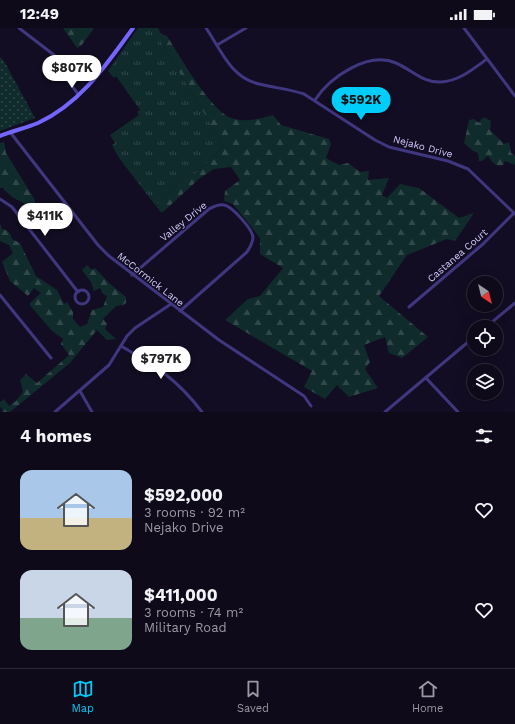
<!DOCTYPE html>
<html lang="en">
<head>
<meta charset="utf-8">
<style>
  body { margin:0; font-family:"Work Sans",sans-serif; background:#1c1827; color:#f1f3f6; height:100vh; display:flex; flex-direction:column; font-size:15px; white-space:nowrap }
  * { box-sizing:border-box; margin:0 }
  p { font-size:13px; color:#9b9aa2 }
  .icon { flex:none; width:22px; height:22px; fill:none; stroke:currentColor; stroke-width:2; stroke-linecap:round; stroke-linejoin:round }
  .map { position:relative; height:384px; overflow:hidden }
  .panel { display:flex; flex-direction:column; background:#0e0a1a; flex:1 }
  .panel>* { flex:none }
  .needle { width:26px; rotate:145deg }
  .tools { position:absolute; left:467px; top:248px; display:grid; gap:8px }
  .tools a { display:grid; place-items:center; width:36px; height:36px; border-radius:50%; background:#0e0a1a; box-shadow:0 4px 16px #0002,0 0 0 1px #2e2b39; font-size:20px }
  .price { position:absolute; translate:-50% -34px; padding:0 9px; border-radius:14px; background:#fff; color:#222; font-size:13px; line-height:26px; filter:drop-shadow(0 1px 2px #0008) }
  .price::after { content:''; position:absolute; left:50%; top:24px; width:12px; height:9px; margin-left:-6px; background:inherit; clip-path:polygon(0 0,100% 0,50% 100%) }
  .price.selected { background:#00cdf9; color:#111 }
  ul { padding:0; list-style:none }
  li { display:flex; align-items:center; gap:12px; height:100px; padding:0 20px }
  li span { display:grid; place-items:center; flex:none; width:112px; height:80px; border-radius:12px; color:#555 }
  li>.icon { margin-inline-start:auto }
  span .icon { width:48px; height:48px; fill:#fffc; stroke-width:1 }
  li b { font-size:17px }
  h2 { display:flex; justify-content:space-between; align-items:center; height:48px; padding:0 20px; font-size:17px }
  .status { display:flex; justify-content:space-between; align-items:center; height:28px; padding:0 20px; background:#0e0a1a; direction:ltr }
  .status svg { height:11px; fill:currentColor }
  .tab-bar { display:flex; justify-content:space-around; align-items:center; height:56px; border-top:1px solid #2e2b39; background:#0e0a1a; font-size:11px; color:#9b9aa2 }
  .tab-bar a { display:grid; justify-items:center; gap:2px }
  .tab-bar .selected { color:#00cdf9 }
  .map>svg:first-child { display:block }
  .grass { fill:url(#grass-tufts) }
  .forest { fill:url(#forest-firs) }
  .park { fill:url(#park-dots) }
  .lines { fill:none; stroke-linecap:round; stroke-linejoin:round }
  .street { stroke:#403781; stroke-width:3 }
  .secondary { stroke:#7465ff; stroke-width:4 }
  .labels { text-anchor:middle; stroke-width:3; stroke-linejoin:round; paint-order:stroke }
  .street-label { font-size:10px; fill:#d7ceff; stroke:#120d22 }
</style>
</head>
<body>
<div class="status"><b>12:49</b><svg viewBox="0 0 49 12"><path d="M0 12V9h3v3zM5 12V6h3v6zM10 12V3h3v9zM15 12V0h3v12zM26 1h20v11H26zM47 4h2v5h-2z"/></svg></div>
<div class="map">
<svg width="515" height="384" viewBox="0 0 515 384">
  <defs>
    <pattern id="grass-tufts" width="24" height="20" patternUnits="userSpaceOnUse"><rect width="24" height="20" fill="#102b2c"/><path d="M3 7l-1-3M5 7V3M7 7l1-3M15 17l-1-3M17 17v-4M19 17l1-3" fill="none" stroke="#32494c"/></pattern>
    <pattern id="forest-firs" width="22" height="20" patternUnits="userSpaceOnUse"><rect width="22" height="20" fill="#102b2c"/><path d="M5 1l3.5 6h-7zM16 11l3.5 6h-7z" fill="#32494c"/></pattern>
    <pattern id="park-dots" width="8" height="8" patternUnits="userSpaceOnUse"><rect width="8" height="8" fill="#102b2c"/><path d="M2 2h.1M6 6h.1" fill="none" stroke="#32494c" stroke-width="1.8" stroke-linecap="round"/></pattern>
  </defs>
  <rect width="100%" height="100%" fill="#120d22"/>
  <path class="grass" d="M 138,0 L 158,0 L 161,6 L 161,14 L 224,118 L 195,146 L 184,150 L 156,178 L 119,130 L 112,117 L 115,115 L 110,107 L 139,87 L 137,84 L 140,82 L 116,48 L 114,50 L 108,43 Z"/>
  <g class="forest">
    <path d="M 63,0 L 94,0 L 81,18 L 77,20 Z"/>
    <path d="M 161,6 L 167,8 C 179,27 211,83 231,90 C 246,95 259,91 273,87 L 281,97 L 329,111 L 331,116 L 326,130 L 339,137 L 348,135 L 360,144 L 369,143 L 368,152 L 389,150 L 382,167 L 387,170 L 400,156 L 419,160 L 459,190 L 474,185 L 455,213 L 447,211 L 407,227 L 379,268 L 428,309 L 402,330 L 389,325 L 385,309 L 364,317 L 370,334 L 365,341 L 378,360 L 349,369 L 337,357 L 325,371 L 304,359 L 312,343 L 225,292 L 248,271 L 260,268 L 283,240 L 260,226 L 260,210 L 233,176 L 224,173 L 225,163 L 240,152 L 231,139 L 214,141 L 200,150 L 162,185 L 156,178 L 184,150 L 195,146 L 224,118 L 161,14 Z"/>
    <path d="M 482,90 L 486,90 L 491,93 L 490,102 L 504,116 L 509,114 L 511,125 L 515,128 L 515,137 L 505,133 L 503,137 C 495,139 492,134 488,128 L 482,133 L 479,133 L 478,125 L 473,123 L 464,115 L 469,92 L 474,91 L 479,95 Z"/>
    <path d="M 4,114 L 6,125 L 35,172 L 35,181 L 12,169 L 3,160 L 0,160 L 0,115 Z"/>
    <path d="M 0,195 L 2,201 C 8,202 11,205 12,211 L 20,215 L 36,248 L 57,262 L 64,276 L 67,274 L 73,284 L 73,291 L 80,299 L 87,296 L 92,282 L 103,279 L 107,268 L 103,266 L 100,260 L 94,263 L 91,254 L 82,242 L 87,237 L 92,242 L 95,240 L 109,255 L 126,269 L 126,275 L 123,277 L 116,278 L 103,291 L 107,296 L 105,301 L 116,311 L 107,312 L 97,302 L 70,335 L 10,384 L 1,384 L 3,382 L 0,379 L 0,374 L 4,371 L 9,378 L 16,373 L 23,364 L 20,352 L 26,346 L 37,355 L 69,327 L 61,316 L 63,311 L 52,303 L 29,276 L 41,265 L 34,260 L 28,268 L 10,253 L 2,234 L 13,225 L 9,217 L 0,213 Z"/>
  </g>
  <path class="park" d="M 0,29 L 4,33 L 35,90 L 0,103 Z"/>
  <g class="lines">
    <g class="street">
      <path d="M 19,0 L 54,27 L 67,51 L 78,66"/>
      <path d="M 206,0 C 221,22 231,50 259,56 C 275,60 289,61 304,66 L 375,112 L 389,119 L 448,133 L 468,141 L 515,186"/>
      <path d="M 464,0 L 515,68"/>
      <path d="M 217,17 L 246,0"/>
      <path d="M 315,72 C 330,49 368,23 396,35 C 412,42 423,55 441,54 C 459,53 473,41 487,31"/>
      <path d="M 10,104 L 98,217 L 109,228 L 219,312 L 304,368 L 311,378"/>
      <path d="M 0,171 L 12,179 L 78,264"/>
      <path d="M 132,247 L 209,181 C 213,179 218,176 224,177 C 232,178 252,201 253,209 C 253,215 250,219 247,224 L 180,283"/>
      <circle cx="82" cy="269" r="7"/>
      <path d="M 0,267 L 51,330"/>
      <path d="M 409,279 L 483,216 L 514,185"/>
      <path d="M 486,299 L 515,275"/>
      <path d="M 121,318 C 157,339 177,351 202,384"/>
      <path d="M 426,350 L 458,384"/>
      <path d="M 80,363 L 92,384"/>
      <path d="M 55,384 L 109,337 L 127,308 L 135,300 L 171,276"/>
      <path d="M 385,384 L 474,309"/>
    </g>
    <path class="secondary" d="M 0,108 C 12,103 26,100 38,95 C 81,75 106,37 133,0"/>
  </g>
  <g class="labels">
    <g class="street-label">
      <text transform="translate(423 118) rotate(15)" y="4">Nejako Drive</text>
      <text transform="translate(183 193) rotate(-39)" y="4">Valley Drive</text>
      <text transform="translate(457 227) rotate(-41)" y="4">Castanea Court</text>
      <text transform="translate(151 251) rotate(38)" y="4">McCormick Lane</text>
    </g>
  </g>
</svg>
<div class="tools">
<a><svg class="needle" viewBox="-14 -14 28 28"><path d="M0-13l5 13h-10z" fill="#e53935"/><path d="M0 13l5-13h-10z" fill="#9b9aa2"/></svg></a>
<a><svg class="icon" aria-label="locate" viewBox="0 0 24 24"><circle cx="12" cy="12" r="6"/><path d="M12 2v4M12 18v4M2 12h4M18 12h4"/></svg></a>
<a><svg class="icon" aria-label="layers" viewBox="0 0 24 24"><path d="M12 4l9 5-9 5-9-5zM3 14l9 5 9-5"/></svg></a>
</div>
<b class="price" style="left:72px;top:61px">$807K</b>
<b class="price selected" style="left:361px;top:93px">$592K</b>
<b class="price" style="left:45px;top:209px">$411K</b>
<b class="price" style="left:161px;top:352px">$797K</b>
</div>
<section class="panel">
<h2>4 homes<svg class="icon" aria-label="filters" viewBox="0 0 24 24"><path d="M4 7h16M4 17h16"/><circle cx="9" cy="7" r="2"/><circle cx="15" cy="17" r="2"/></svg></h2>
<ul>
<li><span style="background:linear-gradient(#a9c7e8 60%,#c2b280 0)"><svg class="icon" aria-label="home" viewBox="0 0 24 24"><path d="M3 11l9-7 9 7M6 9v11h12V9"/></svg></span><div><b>$592,000</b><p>3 rooms · 92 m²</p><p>Nejako Drive</p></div><svg class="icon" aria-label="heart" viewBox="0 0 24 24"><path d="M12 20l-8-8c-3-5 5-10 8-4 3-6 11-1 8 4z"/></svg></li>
<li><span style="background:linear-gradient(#c9d6e8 60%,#7fa58c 0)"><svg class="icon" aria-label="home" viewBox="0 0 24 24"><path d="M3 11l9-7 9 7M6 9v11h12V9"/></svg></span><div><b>$411,000</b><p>3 rooms · 74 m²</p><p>Military Road</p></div><svg class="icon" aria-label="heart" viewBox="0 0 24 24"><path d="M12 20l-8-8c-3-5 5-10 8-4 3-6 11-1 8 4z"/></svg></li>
</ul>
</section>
<nav class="tab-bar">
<a class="selected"><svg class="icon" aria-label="map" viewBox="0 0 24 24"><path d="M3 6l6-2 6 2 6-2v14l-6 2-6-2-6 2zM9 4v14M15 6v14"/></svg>Map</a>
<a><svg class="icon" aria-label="saved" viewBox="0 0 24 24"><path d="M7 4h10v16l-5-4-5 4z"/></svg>Saved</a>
<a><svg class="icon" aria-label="home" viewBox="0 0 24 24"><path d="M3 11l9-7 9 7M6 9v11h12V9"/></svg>Home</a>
</nav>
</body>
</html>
